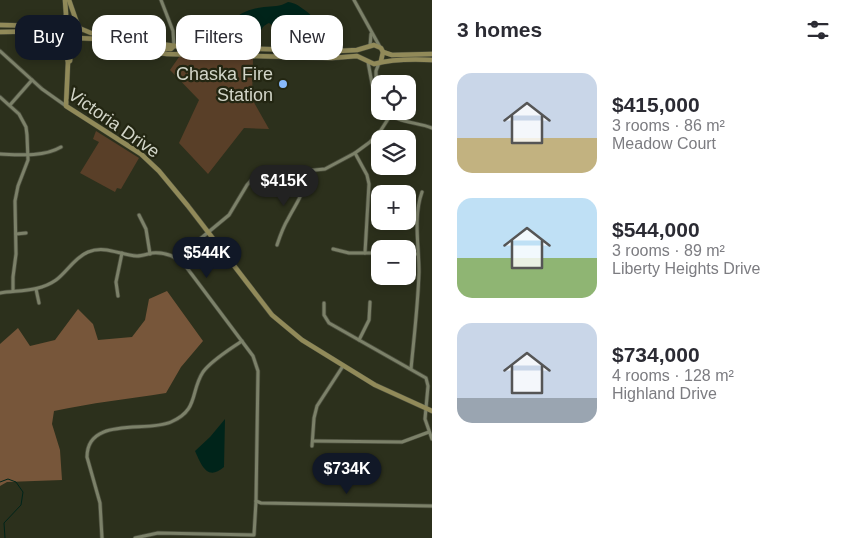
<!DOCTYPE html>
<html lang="en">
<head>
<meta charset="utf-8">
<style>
  body { margin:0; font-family:Arial,sans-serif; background:#f2f2f3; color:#2b2b33; height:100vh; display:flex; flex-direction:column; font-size:19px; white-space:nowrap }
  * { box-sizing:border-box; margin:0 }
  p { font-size:16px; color:#7c7c81 }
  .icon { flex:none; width:28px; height:28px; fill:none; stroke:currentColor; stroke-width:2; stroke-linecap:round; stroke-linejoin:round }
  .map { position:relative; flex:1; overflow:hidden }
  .panel { display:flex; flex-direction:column; background:#fff; width:425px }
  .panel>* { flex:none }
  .top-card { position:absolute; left:15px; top:15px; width:341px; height:45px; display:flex; gap:10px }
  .buttons { position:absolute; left:371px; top:75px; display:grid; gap:10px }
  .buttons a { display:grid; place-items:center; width:45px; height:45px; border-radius:10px; background:#fff; box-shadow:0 2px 8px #0003; font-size:25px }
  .price { position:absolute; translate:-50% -42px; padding:0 11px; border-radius:18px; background:#111827; color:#fff; font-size:16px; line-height:32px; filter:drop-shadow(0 1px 2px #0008) }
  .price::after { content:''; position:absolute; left:50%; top:30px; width:15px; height:11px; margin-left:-8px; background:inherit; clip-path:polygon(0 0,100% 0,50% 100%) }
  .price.active { background:#222; color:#fff }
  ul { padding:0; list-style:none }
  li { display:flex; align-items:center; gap:15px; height:125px; padding:0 25px }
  li span { display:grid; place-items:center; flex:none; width:140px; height:100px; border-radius:15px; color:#555 }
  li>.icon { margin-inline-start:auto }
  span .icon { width:60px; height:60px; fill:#fffc; stroke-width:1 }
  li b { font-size:21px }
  h2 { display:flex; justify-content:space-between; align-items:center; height:60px; padding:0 25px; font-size:21px }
  .chip { padding:0 18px; border-radius:15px; background:#fff; box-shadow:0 2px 8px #0003; font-size:18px; line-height:45px }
  .chip.active { background:#111827; color:#fff }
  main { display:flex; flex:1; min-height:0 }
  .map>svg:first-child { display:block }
  .green { fill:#593f28 }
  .forest { fill:#77563a }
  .water { fill:#00241a }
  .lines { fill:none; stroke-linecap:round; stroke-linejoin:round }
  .stream { stroke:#00241a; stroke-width:1 }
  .street-casing { stroke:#4a4d3c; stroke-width:4.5 }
  .secondary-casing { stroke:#4a4d3c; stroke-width:5.5 }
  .street { stroke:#7c8169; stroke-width:3 }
  .secondary { stroke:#918a59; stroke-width:4.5 }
  .poi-dot { fill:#88bafc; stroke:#232612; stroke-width:2 }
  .labels { text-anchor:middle; stroke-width:4.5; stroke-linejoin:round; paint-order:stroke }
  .poi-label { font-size:18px; fill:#d2d5c8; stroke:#232612; text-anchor:end }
  .street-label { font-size:18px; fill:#d2d5c8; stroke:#232612 }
</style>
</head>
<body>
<main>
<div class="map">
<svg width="432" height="538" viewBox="0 0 432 538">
  <rect width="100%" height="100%" fill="#2c301c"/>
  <g class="green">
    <path d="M 179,57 L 253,58 L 252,99 L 269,129 L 244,128 L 208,174 L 179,143 L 199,100 L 170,70 Z"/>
    <path d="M 96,131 L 139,158 L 121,189 L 117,188 L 115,192 L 80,173 L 99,142 L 93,139 Z"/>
  </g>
  <path class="forest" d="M 167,291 L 203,341 L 181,367 L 166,393 C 128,399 91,403 54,411 L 52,424 L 60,450 L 62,480 L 7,482 L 0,486 L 0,344 L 18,328 L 30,346 L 55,340 L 78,309 L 93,324 L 98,340 L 132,337 L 145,320 L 149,299 Z"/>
  <g class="water">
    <path d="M 288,2 C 296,3 299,6 306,11 C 329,29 301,42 283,41 C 277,35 277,27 269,23 C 263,26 263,27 260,32 C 253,41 240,36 231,35 L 229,32 L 230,22 C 239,13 252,8 264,7 C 273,6 280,7 288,2 Z"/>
    <path d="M 225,419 L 224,467 C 207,482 201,464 195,451 L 210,437 Z"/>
  </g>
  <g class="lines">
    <path class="stream" d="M 0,482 L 8,479 L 16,482 L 23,492 L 21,505 L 4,523 L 5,538"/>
    <defs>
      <g id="street">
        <path d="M 161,0 L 173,31 L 174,46"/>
        <path d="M 354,0 L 380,47"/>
        <path d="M 370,46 L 371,34"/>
        <path d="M 0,51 L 42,89 L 66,106"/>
        <path d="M 368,62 L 373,89 L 380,102"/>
        <path d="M 376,93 L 376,71 L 379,63"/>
        <path d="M 0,97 L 19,114 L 26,127 L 27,135 L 28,160 L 18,186 L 15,201 L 16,254 L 13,277 L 13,291"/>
        <path d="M 10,105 L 32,80"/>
        <path d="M 386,111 C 397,123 417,122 432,128"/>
        <path d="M 355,153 L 367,175 L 369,184 L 365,253"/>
        <path d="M 0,154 C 20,155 44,157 61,147"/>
        <path d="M 139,215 L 146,229 L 150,254"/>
        <path d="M 16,234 L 26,233"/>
        <path d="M 277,245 C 280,236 283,227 288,219 C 296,203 307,191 305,171"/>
        <path d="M 333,249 L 349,253 L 380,253"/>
        <path d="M 408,254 L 417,254"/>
        <path d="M 180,260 L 194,244 L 229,215 L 247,185 L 256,175 L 271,169 L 305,171 L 325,169 L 355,153 L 370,142 L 381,130 L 390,116"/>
        <path d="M 36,289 L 39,303"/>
        <path d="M 0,293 C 19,290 39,292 56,280 C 67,272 74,258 88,252 C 105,245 120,255 137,256 C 142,256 147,254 152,253 C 164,252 175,256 184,264 L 253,356 L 258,371 L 256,501 L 254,535 L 158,533 L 135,538"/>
        <path d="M 118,296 L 116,282 L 122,253"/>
        <path d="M 324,303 L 324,315 L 329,323 L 426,378 L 428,386 L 425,419 L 432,439"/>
        <path d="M 359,340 L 369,320 L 370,302"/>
        <path d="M 411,369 C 414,337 418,305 419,272 C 419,246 413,217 422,192"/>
        <path d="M 313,441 L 402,442 L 429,432"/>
        <path d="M 312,446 L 314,418 L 317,406 L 343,366"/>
        <path d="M 256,501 L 261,503 L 432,506"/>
        <path d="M 102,538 L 100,503 L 87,457 C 87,416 146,433 171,422 C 199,410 190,392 203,372 C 212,360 229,350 242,341"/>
      </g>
      <g id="secondary">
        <path d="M 65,0 L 66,14 L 65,23"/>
        <path d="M 69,0 L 77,23"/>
        <path d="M 0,25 C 17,25 35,27 52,25 C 55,25 60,25 63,24 C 68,23 69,20 74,22 C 81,25 81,33 77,38"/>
        <path d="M 79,28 L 91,33 L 110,34 L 152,43 L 184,47 L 338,51 L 357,50 L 374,45 L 381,48 L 383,52 L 381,61"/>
        <path d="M 0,32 L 55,31 L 62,34 L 68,40 L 77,38 L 99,39 L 143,51 L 167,54 L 332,58 L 357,56 L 374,64 C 393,59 412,59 432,60"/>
        <path d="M 63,36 L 68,62 L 66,106 L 141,154 L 159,171 L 188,206 L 272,315 L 302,340 L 375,385 L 432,411"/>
        <path d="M 136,48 L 171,49 L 174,46"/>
        <path d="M 383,52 L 392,55 L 432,54"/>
        <path d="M 68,62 L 70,61 L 71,47 L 75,40"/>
      </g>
    </defs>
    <use href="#street" class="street-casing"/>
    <use href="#secondary" class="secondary-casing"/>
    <use href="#street" class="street"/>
    <use href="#secondary" class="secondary"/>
  </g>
  <circle class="poi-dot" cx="283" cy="84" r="5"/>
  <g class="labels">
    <g class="poi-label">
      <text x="273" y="80">Chaska Fire<tspan x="273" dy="21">Station</tspan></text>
    </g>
    <g class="street-label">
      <text transform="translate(114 123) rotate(35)" y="6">Victoria Drive</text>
    </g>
  </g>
</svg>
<div class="buttons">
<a><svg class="icon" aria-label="locate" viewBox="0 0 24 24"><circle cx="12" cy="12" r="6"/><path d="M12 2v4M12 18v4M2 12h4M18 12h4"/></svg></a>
<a><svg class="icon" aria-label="layers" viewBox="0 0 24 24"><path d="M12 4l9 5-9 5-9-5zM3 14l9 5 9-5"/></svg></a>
<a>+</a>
<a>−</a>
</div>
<b class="price active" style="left:284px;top:207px">$415K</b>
<b class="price" style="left:207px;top:279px">$544K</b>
<b class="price" style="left:347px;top:495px">$734K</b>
<div class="top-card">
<a class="chip active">Buy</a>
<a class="chip">Rent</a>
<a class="chip">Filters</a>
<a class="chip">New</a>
</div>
</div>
<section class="panel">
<h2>3 homes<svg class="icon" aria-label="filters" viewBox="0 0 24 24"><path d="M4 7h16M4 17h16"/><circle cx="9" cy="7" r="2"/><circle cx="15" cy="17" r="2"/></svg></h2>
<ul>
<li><span style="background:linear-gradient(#c9d6e8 65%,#c2b280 0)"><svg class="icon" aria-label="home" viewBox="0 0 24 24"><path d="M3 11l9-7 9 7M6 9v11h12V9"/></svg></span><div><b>$415,000</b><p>3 rooms · 86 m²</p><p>Meadow Court</p></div></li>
<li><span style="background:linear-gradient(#bfe0f5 60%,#8fb573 0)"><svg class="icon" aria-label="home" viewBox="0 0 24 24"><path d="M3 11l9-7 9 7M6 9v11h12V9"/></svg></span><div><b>$544,000</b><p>3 rooms · 89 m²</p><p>Liberty Heights Drive</p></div></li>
<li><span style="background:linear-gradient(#c9d6e8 75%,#9aa5b1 0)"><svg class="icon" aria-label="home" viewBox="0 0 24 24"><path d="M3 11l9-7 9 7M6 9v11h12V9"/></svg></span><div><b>$734,000</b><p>4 rooms · 128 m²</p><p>Highland Drive</p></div></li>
</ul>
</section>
</main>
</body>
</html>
